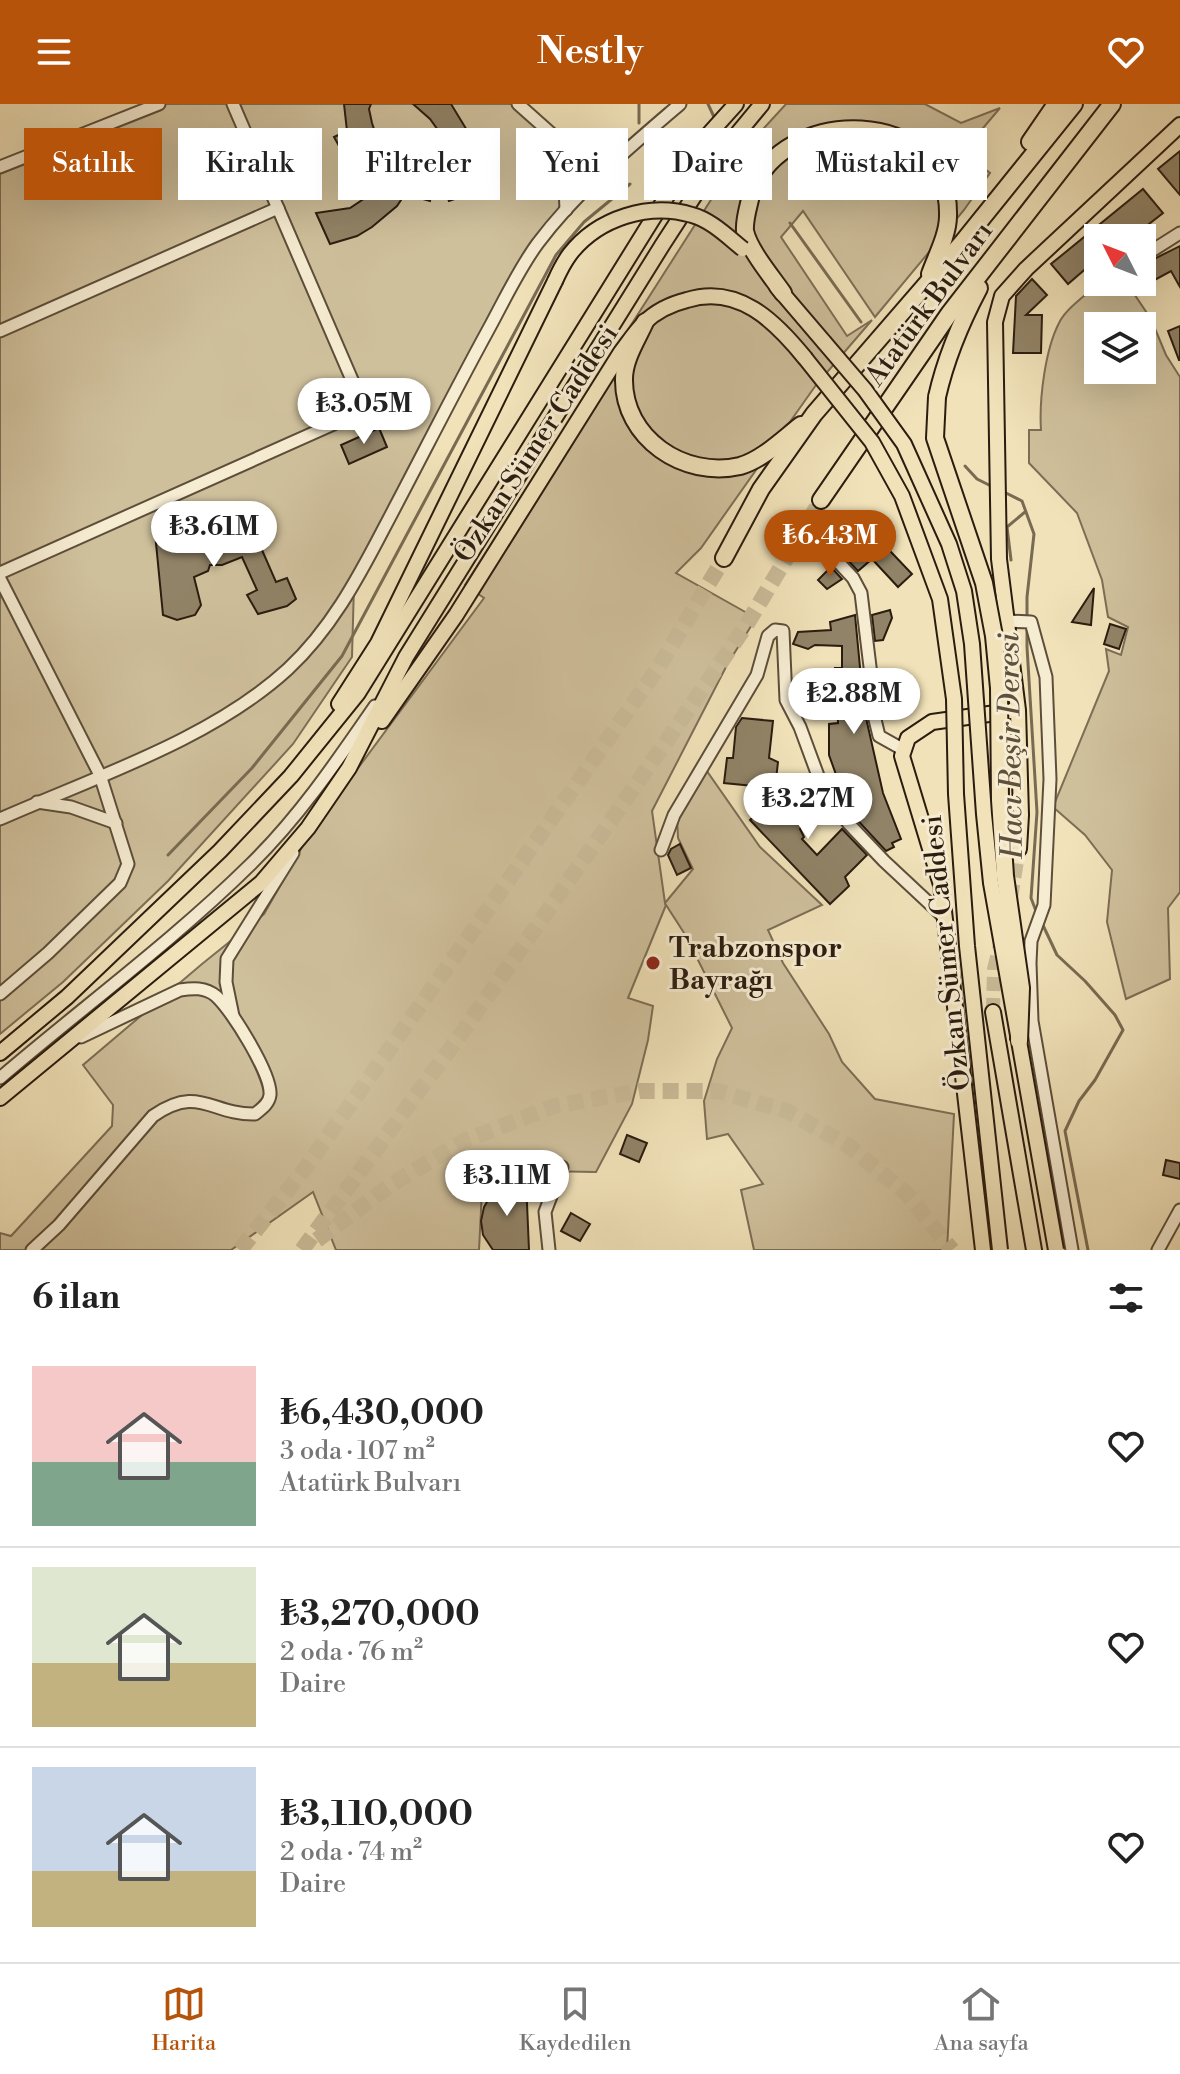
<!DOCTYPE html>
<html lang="tr">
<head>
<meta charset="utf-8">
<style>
  body { margin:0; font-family:"Libre Bodoni",serif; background:#f6f6f6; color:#222; height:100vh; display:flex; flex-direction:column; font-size:30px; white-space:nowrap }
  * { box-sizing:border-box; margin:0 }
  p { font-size:26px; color:#767676 }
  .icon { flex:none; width:44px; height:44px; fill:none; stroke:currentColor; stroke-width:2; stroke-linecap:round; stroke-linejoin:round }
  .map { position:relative; height:1146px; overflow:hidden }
  .drawer { display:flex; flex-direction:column; background:#fff; flex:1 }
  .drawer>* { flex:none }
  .banner { position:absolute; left:24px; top:24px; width:1132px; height:72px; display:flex; gap:16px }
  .needle { width:52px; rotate:312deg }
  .controls { position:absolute; left:1084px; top:120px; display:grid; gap:16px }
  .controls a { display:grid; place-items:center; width:72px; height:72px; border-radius:0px; background:#fff; box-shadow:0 8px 32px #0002; font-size:40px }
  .price { position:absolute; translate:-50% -68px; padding:0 18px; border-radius:28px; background:#fff; color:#222; font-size:26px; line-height:52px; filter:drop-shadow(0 2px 4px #0008) }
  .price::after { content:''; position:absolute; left:50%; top:48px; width:24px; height:18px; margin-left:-12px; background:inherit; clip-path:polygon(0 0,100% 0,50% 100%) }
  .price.current { background:#b45309; color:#fff }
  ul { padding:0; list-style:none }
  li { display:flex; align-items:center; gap:24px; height:200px; padding:0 32px }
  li+li { border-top:2px solid #e0e0e0 }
  li span { display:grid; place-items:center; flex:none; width:224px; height:160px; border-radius:0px; color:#555 }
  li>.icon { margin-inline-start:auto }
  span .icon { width:96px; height:96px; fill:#fffc; stroke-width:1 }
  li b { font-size:34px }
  h2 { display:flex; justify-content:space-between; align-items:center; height:96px; padding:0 32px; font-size:34px }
  .chip { padding:0 28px; border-radius:0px; background:#fff; box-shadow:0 8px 32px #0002; font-size:28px; line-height:72px }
  .chip.current { background:#b45309; color:#fff }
  header { display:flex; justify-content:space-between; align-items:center; height:104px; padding:0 32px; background:#b45309; color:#fff; font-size:36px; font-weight:700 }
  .tabs { display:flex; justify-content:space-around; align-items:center; height:112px; border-top:2px solid #e0e0e0; background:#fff; font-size:22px; color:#767676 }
  .tabs a { display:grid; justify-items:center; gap:4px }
  .tabs .current { color:#b45309 }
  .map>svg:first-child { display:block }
  .green { fill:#cfc09c; stroke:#7c6e56; stroke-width:2; fill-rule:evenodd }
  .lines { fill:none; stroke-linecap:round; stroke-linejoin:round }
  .stream { stroke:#796b52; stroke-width:3 }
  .building { fill:#918367; stroke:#2a1c0f; stroke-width:2 }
  .major-tunnel { stroke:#c9ba97; stroke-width:14; stroke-dasharray:14 7; stroke-linecap:butt }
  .highway-tunnel { stroke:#c9ba97; stroke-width:16; stroke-dasharray:16 8; stroke-linecap:butt }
  .minor-casing { stroke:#5c4e3a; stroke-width:15 }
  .major-casing { stroke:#2a1c0f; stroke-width:18 }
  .highway-casing { stroke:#2a1c0f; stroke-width:20 }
  .minor { stroke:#f6ecd2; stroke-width:11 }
  .major { stroke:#f1e2b9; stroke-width:14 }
  .highway { stroke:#f1e2b9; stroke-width:16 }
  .major-bridge-casing { stroke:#2a1c0f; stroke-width:18; stroke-linecap:butt }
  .highway-bridge-casing { stroke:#2a1c0f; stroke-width:20; stroke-linecap:butt }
  .major-bridge { stroke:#f1e2b9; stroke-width:14 }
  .highway-bridge { stroke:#f1e2b9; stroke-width:16 }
  .poi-dot { fill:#8f2418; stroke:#f6ecd2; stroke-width:3 }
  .labels { text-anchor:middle; stroke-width:6; stroke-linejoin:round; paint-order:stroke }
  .street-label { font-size:28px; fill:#2a1c0f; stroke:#f6ecd2 }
  .poi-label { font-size:28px; font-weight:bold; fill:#2a1c0f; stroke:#f6ecd2; text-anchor:start }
  .water-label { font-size:30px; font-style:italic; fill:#5e503c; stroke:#f6ecd2 }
</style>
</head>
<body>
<header><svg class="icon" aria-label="menu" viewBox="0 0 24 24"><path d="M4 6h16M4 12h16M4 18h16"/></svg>Nestly<svg class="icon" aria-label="heart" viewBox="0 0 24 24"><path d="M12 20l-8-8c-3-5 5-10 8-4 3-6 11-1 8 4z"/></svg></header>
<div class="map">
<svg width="1180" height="1146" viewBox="0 0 1180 1146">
  <rect width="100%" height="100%" fill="#f1e2b9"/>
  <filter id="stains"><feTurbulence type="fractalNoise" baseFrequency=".0025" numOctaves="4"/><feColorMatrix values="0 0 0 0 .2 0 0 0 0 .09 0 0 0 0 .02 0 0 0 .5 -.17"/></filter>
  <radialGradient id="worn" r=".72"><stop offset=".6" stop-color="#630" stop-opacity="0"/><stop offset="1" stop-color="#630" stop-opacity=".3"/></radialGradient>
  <g class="green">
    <path d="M 159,0 L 518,0 L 563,40 L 621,50 L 537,141 L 354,481 L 352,553 L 293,640 L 168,777 L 63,878 L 0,930 L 0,63 Z"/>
    <path d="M 786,0 L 925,0 L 961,19 L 1000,4 L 983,24 L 970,53 L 990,69 L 964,106 L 875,213 L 803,107 L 781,133 L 847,232 L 872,216 L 816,281 L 701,444 L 676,469 L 756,514 L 727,561 L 652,707 L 665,799 L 693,765 L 678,734 L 677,713 L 704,663 L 760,743 L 822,801 L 768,826 L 783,859 L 829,930 L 842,958 L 875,995 L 954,1010 L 947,1146 L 754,1146 L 741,1086 L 763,1080 L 728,1030 L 707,1035 L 704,997 L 717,955 L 732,924 L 686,832 L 666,801 L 628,894 L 653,902 L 648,936 L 632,1000 L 596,1068 L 483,1066 L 479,1146 L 336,1146 L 313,1088 L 231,1146 L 0,1146 L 0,1129 L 11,1132 L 112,1022 L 113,1001 L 83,961 L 202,860 L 264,810 L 310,729 L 484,494 L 465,481 L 730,66 L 733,69 L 756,39 L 753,36 Z"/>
    <path d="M 1100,178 L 1126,178 L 1151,215 L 1166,251 L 1180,273 L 1180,788 L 1168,804 L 1170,875 L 1126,895 L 1107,818 L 1112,766 L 1085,731 L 1053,703 L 1109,567 L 1106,545 L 1121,551 L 1128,523 L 1108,513 L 1102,476 L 1077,409 L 1029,359 L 1029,326 L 1041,326 C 1039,296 1045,246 1059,219 C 1066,204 1088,190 1100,178 ZM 1098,222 L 1142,222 L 1142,266 L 1098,266 Z"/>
  </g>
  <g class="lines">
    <g class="stream">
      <path d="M 708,0 L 715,15"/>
      <path d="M 639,19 L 639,0"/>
      <path d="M 733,41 L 745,57"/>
      <path d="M 790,119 L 861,218"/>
      <path d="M 965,362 L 977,375 L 991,382"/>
      <path d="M 1002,387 L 1022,397 L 1034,430 L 1027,493 L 1027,543 L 1037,708 L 1031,794 L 1036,807"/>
      <path d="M 1011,456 L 1007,423 L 1025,408"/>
      <path d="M 168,751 L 252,664 L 342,552 L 556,151 L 584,118 L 630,80"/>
      <path d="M 1041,817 L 1057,851 L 1085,877 L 1115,911 L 1123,926 L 1095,976 L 1079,997 L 1065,1027 L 1088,1146"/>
    </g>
  </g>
  <g class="building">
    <path d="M 344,0 L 371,0 L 369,5 L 372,19 L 377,34 L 389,50 L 399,58 L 434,72 L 430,97 L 405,90 L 397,102 L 372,123 L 357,132 L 330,140 L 316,109 L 350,104 L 374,88 L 349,60 L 334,33 L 347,27 Z"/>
    <path d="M 413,0 L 451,0 L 468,28 L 475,46 L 476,66 L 472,78 L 455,95 L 449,97 L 439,75 L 449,66 L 451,57 L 445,36 L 430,15 Z"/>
    <path d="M 1180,47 L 1180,91 L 1158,65 Z"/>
    <path d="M 1143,85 L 1163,109 L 1131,134 L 1098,134 L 1098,154 L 1068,180 L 1051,160 Z"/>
    <path d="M 1180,142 L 1180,183 L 1171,167 L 1149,179 L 1142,161 Z"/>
    <path d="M 1032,175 L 1047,191 L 1026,211 L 1042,211 L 1041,249 L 1013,249 L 1016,192 Z"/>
    <path d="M 1180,222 L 1180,256 L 1179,256 L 1168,227 Z"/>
    <path d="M 379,324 L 387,343 L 349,360 L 341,341 Z"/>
    <path d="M 248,414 L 276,478 L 287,474 L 296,495 L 287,502 L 258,510 L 247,491 L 257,486 L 242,453 L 222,461 L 210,461 L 208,467 L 194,473 L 201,501 L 195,511 L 177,516 L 163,511 L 155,429 L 187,426 L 192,439 Z"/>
    <path d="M 870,426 L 912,470 L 898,483 L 872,455 L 858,467 L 843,451 Z"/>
    <path d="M 831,463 L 842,475 L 827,485 L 818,476 Z"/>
    <path d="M 1094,484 L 1091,521 L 1072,518 Z"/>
    <path d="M 890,506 L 892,514 L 883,536 L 875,537 L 872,511 Z"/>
    <path d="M 855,511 L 864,605 L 883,689 L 901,735 L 892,739 L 894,743 L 886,747 L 849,707 L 829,651 L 829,620 L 838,619 L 835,564 L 842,564 L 842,542 L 815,541 L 808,545 L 793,540 L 798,528 L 831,526 L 830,518 Z"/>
    <path d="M 1110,520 L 1126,525 L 1119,545 L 1104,540 Z"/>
    <path d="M 805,572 L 816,577 L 811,606 L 803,607 L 800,592 Z"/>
    <path d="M 742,614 L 773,617 L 769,654 L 778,658 L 775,684 L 724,679 L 727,654 L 733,654 L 736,623 Z"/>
    <path d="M 801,673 L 814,686 L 824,701 L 800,725 L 804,733 L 802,735 L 817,751 L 842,725 L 867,751 L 845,773 L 849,782 L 830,800 L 750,716 L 774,691 L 773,701 Z"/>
    <path d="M 680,740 L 691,764 L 677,771 L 668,751 L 671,745 Z"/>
    <path d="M 627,1031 L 647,1039 L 639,1058 L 620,1050 Z"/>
    <path d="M 1166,1056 L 1180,1059 L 1180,1075 L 1163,1071 Z"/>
    <path d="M 526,1076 L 529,1146 L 493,1146 L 483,1131 L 481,1117 L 484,1103 L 491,1091 L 501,1082 Z"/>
    <path d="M 571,1109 L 590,1120 L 580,1137 L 561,1127 Z"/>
  </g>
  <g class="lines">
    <g class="major-tunnel">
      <path d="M 1011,794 L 1019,745"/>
      <path d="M 993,908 L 994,865 L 1001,837"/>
    </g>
    <g class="highway-tunnel">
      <path d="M 317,1136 L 392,1080 L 464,1037 L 554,1002 L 640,987 L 717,987 L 787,1007 L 847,1041 L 906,1089 L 952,1146"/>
      <path d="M 240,1146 L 304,1066 L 658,564 L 724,454"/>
      <path d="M 302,1146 L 461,930 L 675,625 L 747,520 L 821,396"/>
    </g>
    <defs>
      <g id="minor">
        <path d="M 518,0 L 563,40 L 621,50"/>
        <path d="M 563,40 L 566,106"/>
        <path d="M 0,63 L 159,0"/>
        <path d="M 1142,153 L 1180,129"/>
        <path d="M 0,227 L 278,104"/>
        <path d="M 814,432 L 853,474 L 861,489 L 871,571 L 872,603 L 879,632 L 904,646"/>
        <path d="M 0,469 L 365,306 L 233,0"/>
        <path d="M 0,475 L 100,671 L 128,760 L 120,779 L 48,849 L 0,890"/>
        <path d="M 1007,517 L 1031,518 L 1046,573 L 1050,675 L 1044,801 L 1031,837 L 1030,859 L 1032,917 L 1072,1146"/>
        <path d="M 37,698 L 71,703 L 116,719"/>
        <path d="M 0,715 C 95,673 212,635 288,565 C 330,526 357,476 383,426 C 418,360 451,294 487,228 C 503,199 518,166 538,139 C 578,86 630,43 680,0"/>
        <path d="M 661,746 L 674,711 L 757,571 L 768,532 L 775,526 L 783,527 L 786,596 L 800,623 L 824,688 L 849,720 L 884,757 L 945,814"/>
        <path d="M 233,912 L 226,878 L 227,855 L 293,749"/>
        <path d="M 0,974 C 83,903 173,837 251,760 C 299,713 337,657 375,602"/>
        <path d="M 32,1146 L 59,1121 L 153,1012 C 199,980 211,1011 255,1010 C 261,1005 269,1000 270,991 C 272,971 232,906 216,892 C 205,883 193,884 180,886 L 81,933"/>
        <path d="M 549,1146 L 545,1108 L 562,1063"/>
        <path d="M 1158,1146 L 1180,1106"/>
      </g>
      <g id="major">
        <path d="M 777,183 L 824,238"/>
        <path d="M 339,600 L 378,539 L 555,177"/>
        <path d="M 382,617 L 456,511 L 621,248 C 628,239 635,228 644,219 C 656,207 671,200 687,196 C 738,180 775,217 805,254"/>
        <path d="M 1019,745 L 1021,711 L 1018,606 L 999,455 L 995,218 L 1002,192 L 1026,165 L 1180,21"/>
        <path d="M 993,908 L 1034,1146"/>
        <path d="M 0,949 L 67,893 L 220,747 L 291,672 L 358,589 L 675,79 L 709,30 L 736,0"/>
        <path d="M 0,994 L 261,779 L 308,724 L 349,664 L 406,553 L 663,140 L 724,46 L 762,0"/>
        <path d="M 983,1146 L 941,781 L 902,652 L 908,634 L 932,618 L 1010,607"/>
      </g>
      <g id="highway">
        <path d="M 1030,38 L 1056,0"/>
        <path d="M 783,189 C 772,173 749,146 745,127 C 744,115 749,101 751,91 C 779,0 951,0 948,112 C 948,131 936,153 930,170"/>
        <path d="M 645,218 C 637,236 624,255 624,275 C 623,334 684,375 740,362 C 762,356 783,335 801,321"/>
        <path d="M 937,293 C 946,253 960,220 979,184"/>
        <path d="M 821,396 L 949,210 L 1112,0"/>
        <path d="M 724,454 L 761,385 L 814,310 L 962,139 L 1074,0"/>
      </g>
    </defs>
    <use href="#minor" class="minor-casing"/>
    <use href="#major" class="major-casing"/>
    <use href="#highway" class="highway-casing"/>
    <use href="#minor" class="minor"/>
    <use href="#major" class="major"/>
    <use href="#highway" class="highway"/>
    <defs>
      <g id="major-bridge">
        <path d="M 555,177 C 559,168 564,158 570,150 C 598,114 649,98 692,111 C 711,116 728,133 743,145"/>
        <path d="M 824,238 L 865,286 L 904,340 L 949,440 L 964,487 L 972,540 L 984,710 L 991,779 L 1056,1146"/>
        <path d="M 805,254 L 872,338 L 902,392 L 940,495 L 954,595 L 956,690 L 967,842 L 1000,1146"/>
      </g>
      <path id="highway-bridge" d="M 937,293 L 935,334 L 984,479 L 994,532 L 999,584 L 1000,696 L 1005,772 L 1021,884 L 1019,937"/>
    </defs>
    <use href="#major-bridge" class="major-bridge-casing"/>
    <use href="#highway-bridge" class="highway-bridge-casing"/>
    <use href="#major-bridge" class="major-bridge"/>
    <use href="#highway-bridge" class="highway-bridge"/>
  </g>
  <circle class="poi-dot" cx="653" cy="859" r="8"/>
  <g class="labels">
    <g class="street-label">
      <text transform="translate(928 199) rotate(-54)" y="10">Atatürk Bulvarı</text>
      <text transform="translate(535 339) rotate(-57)" y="10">Özkan Sümer Caddesi</text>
      <text transform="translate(945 849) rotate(-96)" y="10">Özkan Sümer Caddesi</text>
    </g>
    <g class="poi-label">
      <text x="669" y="853">Trabzonspor<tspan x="669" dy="32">Bayrağı</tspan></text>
    </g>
    <g class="water-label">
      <text transform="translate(1010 642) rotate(-91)" y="10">Hacı Beşir Deresi</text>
    </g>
  </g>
  <rect width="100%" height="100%" filter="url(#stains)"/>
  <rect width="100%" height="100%" fill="url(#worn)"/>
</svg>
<div class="controls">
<a><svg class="needle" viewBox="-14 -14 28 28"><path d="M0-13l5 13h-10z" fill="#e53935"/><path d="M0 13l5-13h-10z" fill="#767676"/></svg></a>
<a><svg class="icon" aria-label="layers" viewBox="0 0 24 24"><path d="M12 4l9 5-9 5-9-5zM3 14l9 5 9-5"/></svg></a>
</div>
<b class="price" style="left:364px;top:342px">₺3.05M</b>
<b class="price" style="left:214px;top:465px">₺3.61M</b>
<b class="price current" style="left:830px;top:474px">₺6.43M</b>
<b class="price" style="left:854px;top:632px">₺2.88M</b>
<b class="price" style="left:808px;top:737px">₺3.27M</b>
<b class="price" style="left:507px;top:1114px">₺3.11M</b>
<div class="banner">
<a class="chip current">Satılık</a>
<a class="chip">Kiralık</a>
<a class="chip">Filtreler</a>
<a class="chip">Yeni</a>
<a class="chip">Daire</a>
<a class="chip">Müstakil ev</a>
</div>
</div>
<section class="drawer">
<h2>6 ilan<svg class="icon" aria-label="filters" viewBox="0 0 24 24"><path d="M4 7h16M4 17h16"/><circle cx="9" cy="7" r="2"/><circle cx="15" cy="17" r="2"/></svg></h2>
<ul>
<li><span style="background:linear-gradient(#f6c9c9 60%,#7fa58c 0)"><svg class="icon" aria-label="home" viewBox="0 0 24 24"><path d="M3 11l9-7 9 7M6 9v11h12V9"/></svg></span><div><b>₺6,430,000</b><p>3 oda · 107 m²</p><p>Atatürk Bulvarı</p></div><svg class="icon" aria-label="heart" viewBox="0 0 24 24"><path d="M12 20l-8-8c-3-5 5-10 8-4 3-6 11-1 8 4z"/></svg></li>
<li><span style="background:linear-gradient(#dfe7d0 60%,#c2b280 0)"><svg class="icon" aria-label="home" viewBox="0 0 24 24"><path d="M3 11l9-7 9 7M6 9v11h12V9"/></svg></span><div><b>₺3,270,000</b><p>2 oda · 76 m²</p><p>Daire</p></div><svg class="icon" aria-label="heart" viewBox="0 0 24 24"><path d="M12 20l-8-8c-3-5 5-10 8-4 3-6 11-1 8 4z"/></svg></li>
<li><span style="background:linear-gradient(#c9d6e8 65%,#c2b280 0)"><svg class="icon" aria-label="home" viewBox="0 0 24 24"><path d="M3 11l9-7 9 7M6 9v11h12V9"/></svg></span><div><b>₺3,110,000</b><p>2 oda · 74 m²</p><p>Daire</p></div><svg class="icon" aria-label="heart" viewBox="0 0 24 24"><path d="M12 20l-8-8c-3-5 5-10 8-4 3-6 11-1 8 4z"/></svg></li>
</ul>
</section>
<nav class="tabs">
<a class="current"><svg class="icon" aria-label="map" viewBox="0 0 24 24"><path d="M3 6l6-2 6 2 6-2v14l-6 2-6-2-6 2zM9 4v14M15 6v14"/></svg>Harita</a>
<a><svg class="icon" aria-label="saved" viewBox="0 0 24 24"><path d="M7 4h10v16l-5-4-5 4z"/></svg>Kaydedilen</a>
<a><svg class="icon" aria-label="home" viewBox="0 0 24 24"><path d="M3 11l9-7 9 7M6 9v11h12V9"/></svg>Ana sayfa</a>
</nav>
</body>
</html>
